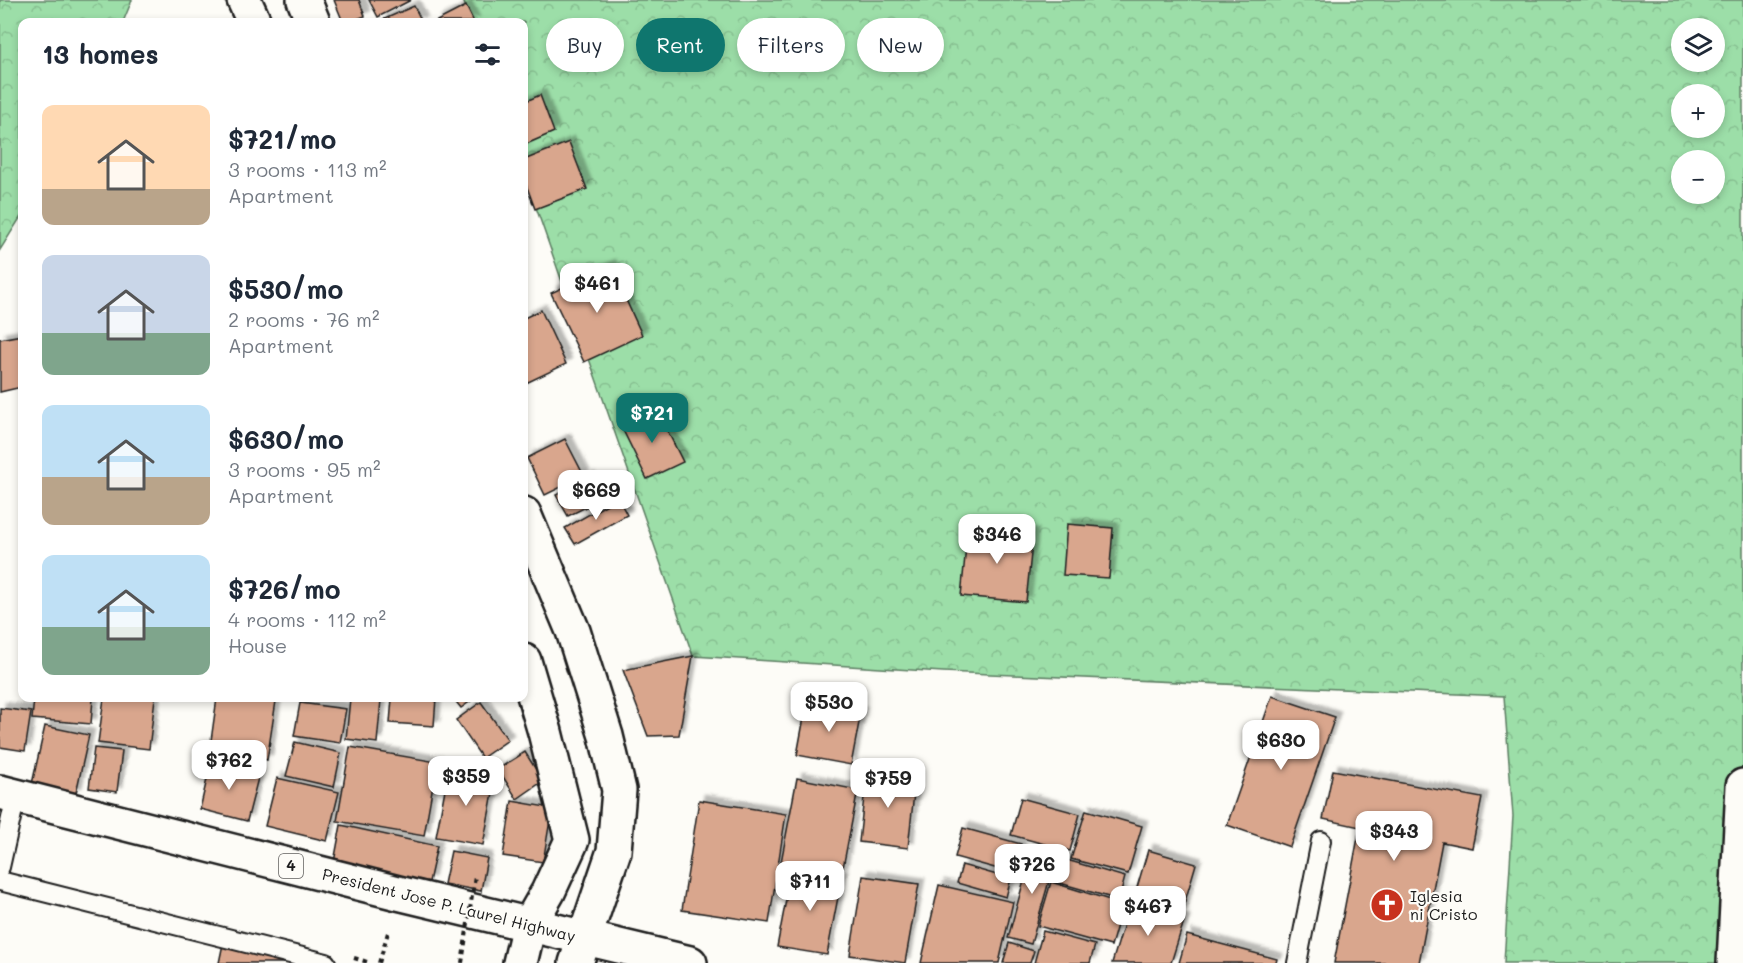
<!DOCTYPE html>
<html lang="en">
<head>
<meta charset="utf-8">
<style>
  body { margin:0; font-family:Mali,sans-serif; background:#f2f2f3; color:#1f2937; height:100vh; display:flex; flex-direction:column; font-size:22px; white-space:nowrap }
  * { box-sizing:border-box; margin:0 }
  p { font-size:20px; color:#747a83 }
  .icon { flex:none; width:33px; height:33px; fill:none; stroke:currentColor; stroke-width:2; stroke-linecap:round; stroke-linejoin:round }
  .map { position:relative; flex:1; overflow:hidden }
  .details { position:absolute; left:18px; top:18px; width:510px; height:684px; display:flex; flex-direction:column; background:#fff; border-radius:12px; box-shadow:0 3px 9px #0003 }
  .details>* { flex:none }
  .hud { position:absolute; left:546px; top:18px; width:570px; height:54px; display:flex; gap:12px }
  .fabs { position:absolute; left:1671px; top:18px; display:grid; gap:12px }
  .fabs a { display:grid; place-items:center; width:54px; height:54px; border-radius:50%; background:#fff; box-shadow:0 3px 9px #0003; font-size:30px }
  .price { position:absolute; translate:-50% -51px; padding:0 14px; border-radius:12px; background:#fff; color:#222; font-size:20px; line-height:39px; filter:drop-shadow(0 2px 3px #0008) }
  .price::after { content:''; position:absolute; left:50%; top:36px; width:18px; height:14px; margin-left:-9px; background:inherit; clip-path:polygon(0 0,100% 0,50% 100%) }
  .price.active { background:#0f766e; color:#fff }
  ul { padding:0; list-style:none }
  li { display:flex; align-items:center; gap:18px; height:150px; padding:0 24px }
  li span { display:grid; place-items:center; flex:none; width:168px; height:120px; border-radius:12px; color:#555 }
  li>.icon { margin-inline-start:auto }
  span .icon { width:72px; height:72px; fill:#fffc; stroke-width:1 }
  li b { font-size:26px }
  h2 { display:flex; justify-content:space-between; align-items:center; height:72px; padding:0 24px; font-size:26px }
  .tag { padding:0 21px; border-radius:27px; background:#fff; box-shadow:0 3px 9px #0003; font-size:21px; line-height:54px }
  .tag.active { background:#0f766e; color:#fff }
  .map>svg:first-child { display:block }
  .forest { fill:url(#forest-crowns); stroke:#5c7d62; stroke-width:1.5; fill-rule:evenodd }
  .building { fill:#d9a68d; stroke:#1c1c1c; stroke-width:1.5; filter:url(#shadow) }
  .lines { fill:none; stroke-linecap:round; stroke-linejoin:round }
  .service-casing { stroke:#1c1c1c; stroke-width:22 }
  .minor-casing { stroke:#1c1c1c; stroke-width:38 }
  .trunk-casing { stroke:#1c1c1c; stroke-width:38 }
  .path { stroke:#1c1c1c; stroke-width:4; stroke-dasharray:4.5 4.5; stroke-linecap:butt }
  .service { stroke:#fdfcf7; stroke-width:18 }
  .minor { stroke:#fdfcf7; stroke-width:33 }
  .trunk { stroke:#fdfcf7; stroke-width:33 }
  .path-bridge { stroke:#1c1c1c; stroke-width:4; stroke-dasharray:4.5 4.5; stroke-linecap:butt }
  .labels { text-anchor:middle; stroke-width:4.5; stroke-linejoin:round; paint-order:stroke }
  .shield { fill:#fdfcf7; stroke:#605f5e; stroke-width:1.5 }
  .shield-label { font-size:15px; font-weight:bold; fill:#1c1c1c }
  .poi-label { font-size:16px; fill:#1c1c1c; stroke:#fdfcf7; text-anchor:start }
  .street-label { font-size:16px; fill:#1c1c1c; stroke:#fdfcf7 }
</style>
</head>
<body>
<div class="map">
<svg width="1743" height="963" viewBox="0 0 1743 963">
  <defs>
    <pattern id="forest-crowns" width="20" height="18" patternUnits="userSpaceOnUse" patternTransform="scale(1.5)"><rect width="20" height="18" fill="#9cdea8"/><path d="M2 6a3 3 0 1 1 6 0M12 15a3 3 0 1 1 6 0" fill="none" stroke="#86be90"/></pattern>
    <filter id="shadow"><feDropShadow dx="5.5" dy="-5.5" stdDeviation="1.5" flood-color="#0004"/></filter>
  </defs>
  <rect width="100%" height="100%" fill="#fdfcf7"/>
  <filter id="ink" filterUnits="userSpaceOnUse"><feTurbulence type="fractalNoise" baseFrequency=".0167" numOctaves="2"/><feDisplacementMap in="SourceGraphic" scale="12" xChannelSelector="R" yChannelSelector="G"/><feConvolveMatrix kernelMatrix="1 2 1 2 8 2 1 2 1" color-interpolation-filters="sRGB"/></filter>
  <g filter="url(#ink)">
    <g class="forest">
      <path d="M 0,0 L 132,0 L 123,22 L 22,22 L 22,215 L 0,250 Z"/>
      <path d="M 463,0 L 1743,0 L 1743,786 L 1731,963 L 1504,963 L 1513,816 L 1504,696 L 943,672 L 693,656 L 524,173 L 524,22 L 471,22 ZM 1682,28 L 1714,28 L 1714,62 L 1682,62 ZM 1682,94 L 1714,94 L 1714,128 L 1682,128 ZM 1682,160 L 1714,160 L 1714,194 L 1682,194 Z"/>
    </g>
    <g class="building">
      <path d="M 334,0 L 359,0 L 365,16 L 349,22 L 343,22 Z"/>
      <path d="M 369,0 L 411,0 L 378,17 Z"/>
      <path d="M 414,6 L 422,22 L 381,22 L 380,21 Z"/>
      <path d="M 466,6 L 474,22 L 435,22 Z"/>
      <path d="M 540,95 L 554,132 L 524,145 L 524,102 Z"/>
      <path d="M 569,142 L 587,189 L 535,209 L 524,179 L 524,160 Z"/>
      <path d="M 610,265 L 642,335 L 584,362 L 551,293 Z"/>
      <path d="M 541,310 L 566,364 L 524,384 L 524,318 Z"/>
      <path d="M 22,335 L 22,387 L 0,392 L 0,339 Z"/>
      <path d="M 656,408 L 683,462 L 647,479 L 621,426 Z"/>
      <path d="M 565,439 L 584,476 L 545,495 L 527,458 Z"/>
      <path d="M 589,478 L 600,500 L 568,516 L 556,495 Z"/>
      <path d="M 618,498 L 627,515 L 575,544 L 565,528 Z"/>
      <path d="M 1067,524 L 1113,528 L 1109,578 L 1063,575 Z"/>
      <path d="M 968,527 L 1033,534 L 1026,602 L 961,596 Z"/>
      <path d="M 693,656 L 679,735 L 648,736 L 623,670 Z"/>
      <path d="M 1272,696 L 1335,717 L 1290,847 L 1227,825 Z"/>
      <path d="M 34,698 L 93,698 L 91,724 L 32,719 Z"/>
      <path d="M 104,698 L 155,698 L 149,749 L 98,743 Z"/>
      <path d="M 217,698 L 255,698 L 276,701 L 267,760 L 257,758 L 255,768 L 208,762 Z"/>
      <path d="M 350,698 L 381,700 L 377,743 L 346,739 Z"/>
      <path d="M 392,698 L 436,698 L 434,726 L 390,723 Z"/>
      <path d="M 453,698 L 475,698 L 461,708 Z"/>
      <path d="M 807,701 L 861,712 L 851,765 L 797,755 Z"/>
      <path d="M 481,702 L 508,740 L 482,758 L 456,720 Z"/>
      <path d="M 300,703 L 346,709 L 340,743 L 294,736 Z"/>
      <path d="M 0,708 L 31,712 L 25,751 L 0,747 Z"/>
      <path d="M 45,726 L 89,735 L 76,793 L 32,784 Z"/>
      <path d="M 295,742 L 341,753 L 334,787 L 286,776 Z"/>
      <path d="M 350,747 L 437,762 L 424,836 L 337,821 Z"/>
      <path d="M 94,748 L 122,751 L 117,792 L 89,788 Z"/>
      <path d="M 525,752 L 543,781 L 517,799 L 498,769 Z"/>
      <path d="M 211,762 L 259,774 L 247,821 L 200,809 Z"/>
      <path d="M 449,768 L 496,777 L 483,845 L 436,837 Z"/>
      <path d="M 867,770 L 916,775 L 908,848 L 859,842 Z"/>
      <path d="M 1333,770 L 1482,798 L 1472,848 L 1442,842 L 1419,963 L 1334,963 L 1360,827 L 1323,819 Z"/>
      <path d="M 277,778 L 339,792 L 327,841 L 265,826 Z"/>
      <path d="M 797,778 L 858,790 L 842,873 L 781,862 Z"/>
      <path d="M 1021,798 L 1080,814 L 1070,851 L 1011,835 Z"/>
      <path d="M 699,800 L 786,814 L 769,923 L 682,910 Z"/>
      <path d="M 512,801 L 552,808 L 543,862 L 503,856 Z"/>
      <path d="M 1086,810 L 1142,826 L 1128,874 L 1071,859 Z"/>
      <path d="M 341,825 L 437,846 L 429,882 L 334,862 Z"/>
      <path d="M 963,828 L 1021,844 L 1013,873 L 955,857 Z"/>
      <path d="M 1033,847 L 1057,853 L 1031,944 L 1008,938 Z"/>
      <path d="M 1148,850 L 1196,864 L 1181,915 L 1133,901 Z"/>
      <path d="M 451,851 L 487,858 L 481,891 L 444,884 Z"/>
      <path d="M 1060,858 L 1125,877 L 1119,900 L 1053,881 Z"/>
      <path d="M 962,865 L 1011,879 L 1006,897 L 957,883 Z"/>
      <path d="M 792,868 L 842,876 L 827,955 L 777,947 Z"/>
      <path d="M 863,876 L 919,884 L 905,963 L 850,955 Z"/>
      <path d="M 1051,882 L 1123,904 L 1111,946 L 1038,926 Z"/>
      <path d="M 939,885 L 1013,902 L 999,963 L 921,963 Z"/>
      <path d="M 1130,904 L 1184,921 L 1171,963 L 1112,963 Z"/>
      <path d="M 1043,931 L 1095,945 L 1090,963 L 1034,963 Z"/>
      <path d="M 1187,935 L 1277,959 L 1276,963 L 1179,963 Z"/>
      <path d="M 1009,943 L 1034,951 L 1030,963 L 1003,963 Z"/>
      <path d="M 223,944 L 304,963 L 219,963 Z"/>
    </g>
    <g class="lines">
      <defs>
        <g id="service">
          <path d="M 0,867 L 16,796"/>
          <path d="M 0,881 L 326,963"/>
          <path d="M 1297,963 L 1321,841"/>
        </g>
        <g id="minor">
          <path d="M 244,0 L 254,22"/>
          <path d="M 304,0 L 313,22"/>
          <path d="M 524,514 L 573,631 L 606,736 L 619,790 L 614,851 L 576,963"/>
          <path d="M 520,963 L 529,925 L 548,892 L 572,840 L 545,732 L 524,661"/>
          <path d="M 1734,963 L 1743,786"/>
        </g>
        <path id="trunk" d="M 0,792 L 398,893 L 690,963"/>
      </defs>
      <use href="#service" class="service-casing"/>
      <use href="#minor" class="minor-casing"/>
      <use href="#trunk" class="trunk-casing"/>
      <g class="path">
        <path d="M 354,958 L 371,963"/>
        <path d="M 379,963 L 389,929"/>
      </g>
      <use href="#service" class="service"/>
      <use href="#minor" class="minor"/>
      <use href="#trunk" class="trunk"/>
      <path class="path-bridge" d="M 462,963 L 475,876"/>
    </g>
  </g>
  <defs>
    <symbol id="church-disc" viewBox="-11 -11 22 22"><circle r="9.5" fill="#c8321e" stroke="#fdfcf7"/><path d="M-1.2-6h2.4v3.5h3.3v2.4h-3.3V6h-2.4V-.1h-3.3v-2.4h3.3Z" fill="#fff"/></symbol>
  </defs>
  <g fill-rule="evenodd">
    <use href="#church-disc" x="1368" y="886" width="38" height="38"/>
  </g>
  <g class="labels">
    <rect class="shield" x="279" y="854" width="24" height="24" rx="4.5"/>
    <g class="shield-label">
      <text x="291" y="871">4</text>
    </g>
    <g class="poi-label">
      <text x="1410" y="902">Iglesia<tspan x="1410" dy="18">ni Cristo</tspan></text>
    </g>
    <g class="street-label">
      <text transform="translate(449 905) rotate(14)" y="6">President Jose P. Laurel Highway</text>
    </g>
  </g>
</svg>
<div class="fabs">
<a><svg class="icon" aria-label="layers" viewBox="0 0 24 24"><path d="M12 4l9 5-9 5-9-5zM3 14l9 5 9-5"/></svg></a>
<a>+</a>
<a>−</a>
</div>
<b class="price" style="left:597px;top:314px">$461</b>
<b class="price active" style="left:652px;top:444px">$721</b>
<b class="price" style="left:596px;top:521px">$669</b>
<b class="price" style="left:997px;top:565px">$346</b>
<b class="price" style="left:829px;top:733px">$530</b>
<b class="price" style="left:1281px;top:771px">$630</b>
<b class="price" style="left:229px;top:791px">$762</b>
<b class="price" style="left:466px;top:807px">$359</b>
<b class="price" style="left:888px;top:809px">$759</b>
<b class="price" style="left:1394px;top:862px">$343</b>
<b class="price" style="left:1032px;top:895px">$726</b>
<b class="price" style="left:810px;top:912px">$711</b>
<b class="price" style="left:1148px;top:937px">$467</b>
<div class="hud">
<a class="tag">Buy</a>
<a class="tag active">Rent</a>
<a class="tag">Filters</a>
<a class="tag">New</a>
</div>
<section class="details">
<h2>13 homes<svg class="icon" aria-label="filters" viewBox="0 0 24 24"><path d="M4 7h16M4 17h16"/><circle cx="9" cy="7" r="2"/><circle cx="15" cy="17" r="2"/></svg></h2>
<ul>
<li><span style="background:linear-gradient(#ffd9b3 70%,#b9a48a 0)"><svg class="icon" aria-label="home" viewBox="0 0 24 24"><path d="M3 11l9-7 9 7M6 9v11h12V9"/></svg></span><div><b>$721/mo</b><p>3 rooms · 113 m²</p><p>Apartment</p></div></li>
<li><span style="background:linear-gradient(#c9d6e8 65%,#7fa58c 0)"><svg class="icon" aria-label="home" viewBox="0 0 24 24"><path d="M3 11l9-7 9 7M6 9v11h12V9"/></svg></span><div><b>$530/mo</b><p>2 rooms · 76 m²</p><p>Apartment</p></div></li>
<li><span style="background:linear-gradient(#bfe0f5 60%,#b9a48a 0)"><svg class="icon" aria-label="home" viewBox="0 0 24 24"><path d="M3 11l9-7 9 7M6 9v11h12V9"/></svg></span><div><b>$630/mo</b><p>3 rooms · 95 m²</p><p>Apartment</p></div></li>
<li><span style="background:linear-gradient(#bfe0f5 60%,#7fa58c 0)"><svg class="icon" aria-label="home" viewBox="0 0 24 24"><path d="M3 11l9-7 9 7M6 9v11h12V9"/></svg></span><div><b>$726/mo</b><p>4 rooms · 112 m²</p><p>House</p></div></li>
</ul>
</section>
</div>
</body>
</html>
